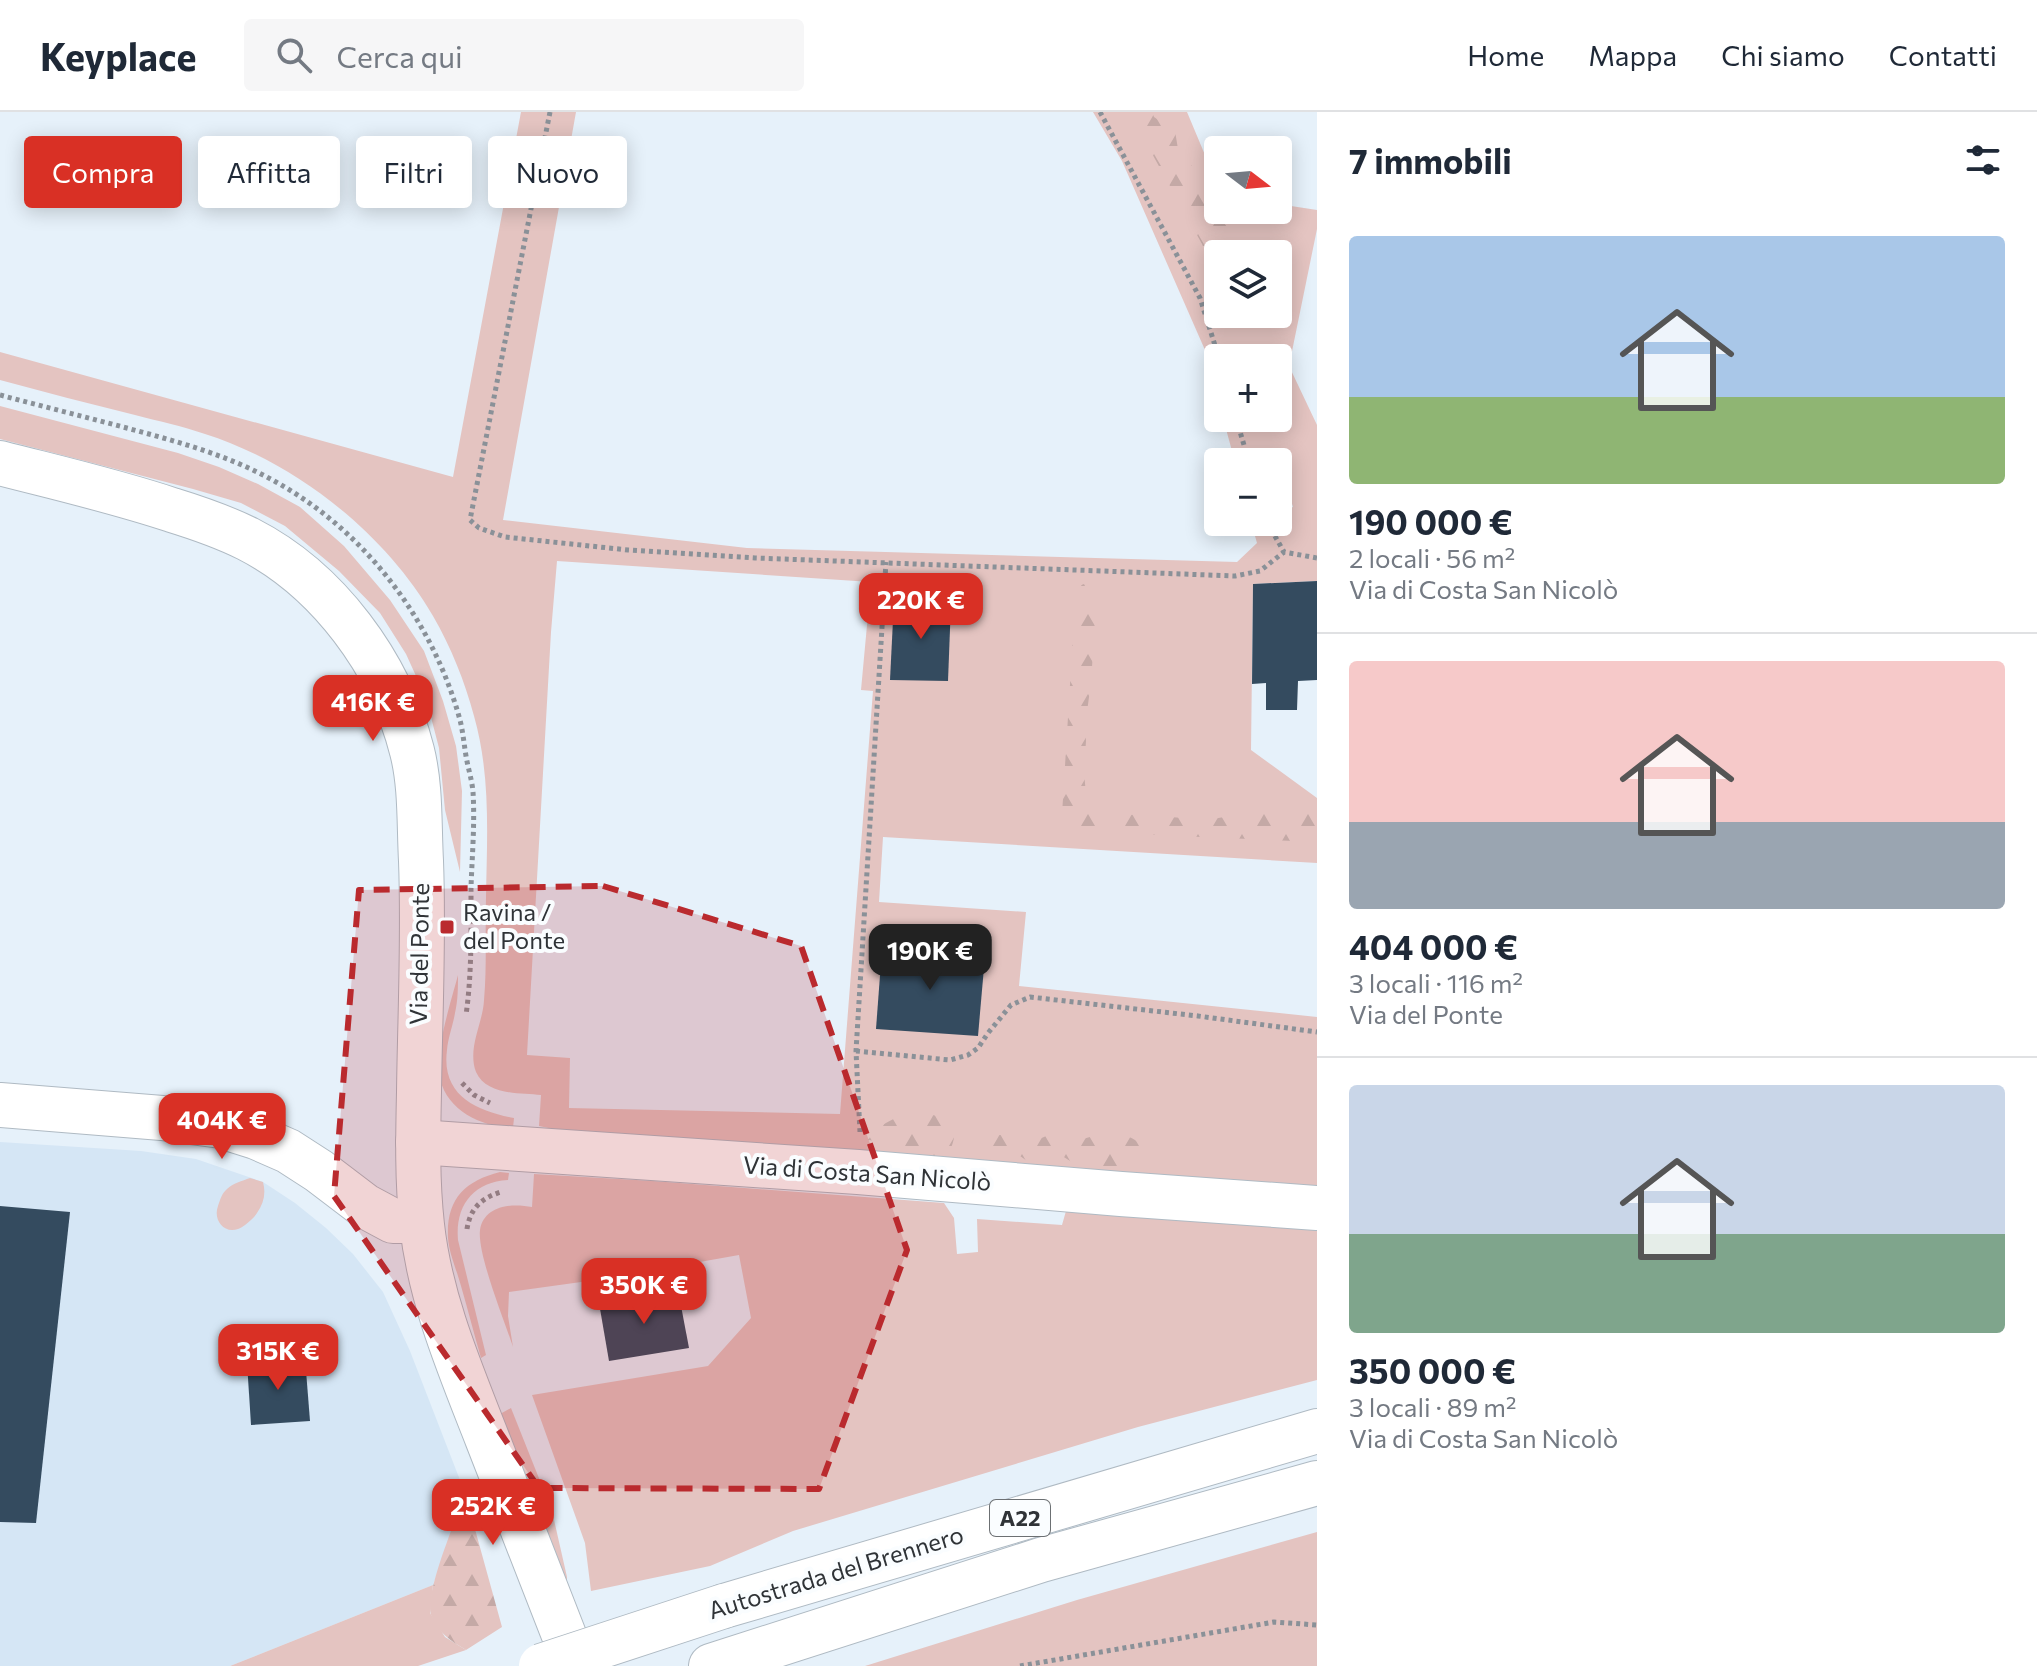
<!DOCTYPE html>
<html lang="it">
<head>
<meta charset="utf-8">
<style>
  body { margin:0; font-family:Commissioner,sans-serif; background:#f6f6f7; color:#1f2937; height:100vh; display:flex; flex-direction:column; font-size:30px; white-space:nowrap }
  * { box-sizing:border-box; margin:0 }
  p { font-size:26px; color:#747a83 }
  .icon { flex:none; width:44px; height:44px; fill:none; stroke:currentColor; stroke-width:2; stroke-linecap:round; stroke-linejoin:round }
  .map { position:relative; flex:1; overflow:hidden }
  .side { display:flex; flex-direction:column; background:#fff; width:720px }
  .side>* { flex:none }
  .guide { position:absolute; left:24px; top:24px; width:760px; height:72px; display:flex; gap:16px }
  .needle { width:52px; rotate:106deg }
  .tools { position:absolute; left:1204px; top:24px; display:grid; gap:16px }
  .tools a { display:grid; place-items:center; width:88px; height:88px; border-radius:8px; background:#fff; box-shadow:0 4px 20px #0003; font-size:40px }
  .price { position:absolute; translate:-50% -68px; padding:0 18px; border-radius:16px; background:#d93025; color:#fff; font-size:26px; line-height:52px; filter:drop-shadow(0 2px 4px #0008) }
  .price::after { content:''; position:absolute; left:50%; top:48px; width:24px; height:18px; margin-left:-12px; background:inherit; clip-path:polygon(0 0,100% 0,50% 100%) }
  .price.selected { background:#222; color:#fff }
  ul { padding:0; list-style:none }
  li { display:grid; align-content:center; gap:16px; height:424px; padding:0 32px }
  li+li { border-top:2px solid #e0e1e3 }
  li span { display:grid; place-items:center; height:248px; border-radius:8px; color:#555 }
  li>.icon { margin-inline-start:auto }
  span .icon { width:144px; height:144px; fill:#fffc; stroke-width:1 }
  li b { font-size:34px }
  h2 { display:flex; justify-content:space-between; align-items:center; height:96px; padding:0 32px; font-size:34px }
  .pill { padding:0 28px; border-radius:8px; background:#fff; box-shadow:0 4px 20px #0003; font-size:28px; line-height:72px }
  .pill.selected { background:#d93025; color:#fff }
  header { display:flex; align-items:center; gap:48px; box-sizing:border-box; height:112px; padding:0 40px; background:#fff; border-bottom:2px solid #e0e1e3 }
  header strong { font-size:38px }
  nav { display:flex; gap:44px; margin-inline-start:auto; font-size:28px }
  .search { width:560px; height:72px; background:#f6f6f7; display:flex; align-items:center; gap:20px; box-sizing:border-box; padding:0 28px; border-radius:8px; color:#747a83; font-size:30px }
  main { display:flex; flex:1; min-height:0 }
  .map>svg:first-child { display:block }
  .built { fill:#d5e6f5 }
  .green { fill:#e4c4c1; fill-rule:evenodd }
  .forest { fill:url(#forest-firs) }
  .building { fill:#344b5f }
  .lines { fill:none; stroke-linecap:round; stroke-linejoin:round }
  .minor-casing { stroke:#afbac3; stroke-width:46 }
  .motorway-casing { stroke:#afbac3; stroke-width:46 }
  .path { stroke:#8a9198; stroke-width:5; stroke-dasharray:4 4; stroke-linecap:butt }
  .minor { stroke:#fff; stroke-width:44 }
  .motorway { stroke:#fff; stroke-width:44 }
  .motorway-bridge-casing { stroke:#afbac3; stroke-width:46; stroke-linecap:butt }
  .motorway-bridge { stroke:#fff; stroke-width:44 }
  .marked { fill:#ba2a2e; fill-opacity:0.2; stroke:#ba2a2e; stroke-width:6; stroke-dasharray:16 10; stroke-linejoin:round }
  .poi-dot { fill:#ba2a2e; stroke:#fafdff; stroke-width:3 }
  .labels { text-anchor:middle; stroke-width:8; stroke-linejoin:round; paint-order:stroke }
  .shield { fill:#fafdff; stroke:#6c7073; stroke-width:2 }
  .shield-label { font-size:22px; font-weight:bold; fill:#2f3337 }
  .poi-label { font-size:24px; fill:#2f3337; stroke:#fafdff; text-anchor:start }
  .street-label { font-size:24px; fill:#2f3337; stroke:#fafdff }
</style>
</head>
<body>
<header>
<strong>Keyplace</strong>
<div class="search"><svg class="icon" aria-label="search" viewBox="0 0 24 24"><circle cx="10" cy="10" r="6"/><path d="M15 15l6 6"/></svg>Cerca qui</div>
<nav><a>Home</a><a>Mappa</a><a>Chi siamo</a><a>Contatti</a></nav>
</header>
<main>
<div class="map">
<svg width="1317" height="1554" viewBox="0 0 1317 1554">
  <defs>
    <pattern id="forest-firs" width="22" height="20" patternUnits="userSpaceOnUse" patternTransform="scale(2)"><rect width="22" height="20" fill="#e4c4c1"/><path d="M5 1l3.5 6h-7zM16 11l3.5 6h-7z" fill="#c4a9a6"/></pattern>
  </defs>
  <rect width="100%" height="100%" fill="#e6f1fa"/>
  <path class="built" d="M 0,1030 L 141,1039 L 196,1047 L 263,1070 L 295,1091 L 326,1116 L 353,1142 L 383,1180 L 410,1239 L 465,1381 L 433,1473 L 230,1554 L 0,1554 Z"/>
  <g class="green">
    <path d="M 521,0 L 576,0 L 503,408 L 747,436 L 1237,450 L 1257,431 L 1251,410 L 1278,410 L 1278,401 L 1293,395 L 1288,379 L 1278,382 L 1278,350 L 1235,350 L 1223,306 L 1278,306 L 1278,246 L 1218,246 L 1218,288 L 1205,238 L 1122,49 L 1093,0 L 1187,0 L 1218,74 L 1218,98 L 1278,98 L 1278,92 L 1317,98 L 1317,117 L 1289,254 L 1317,313 L 1317,469 L 1253,472 L 1251,638 L 1317,686 L 1317,751 L 883,725 L 879,790 L 1026,800 L 1019,874 L 1317,905 L 1317,1079 L 558,1018 L 539,1014 L 541,983 C 520,981 486,983 476,960 C 467,936 483,911 484,888 C 487,854 485,819 486,785 C 487,724 491,664 474,604 C 465,570 451,535 433,504 C 385,421 296,351 205,322 C 182,314 158,309 135,303 C 90,292 45,280 0,268 L 0,240 L 453,365 ZM 1218,142 L 1278,142 L 1278,202 L 1218,202 ZM 557,449 L 871,470 L 861,578 L 873,579 L 840,1002 L 569,996 L 570,946 L 527,943 L 551,520 Z"/>
    <path d="M 0,294 L 178,341 L 219,355 L 258,372 L 300,395 L 344,434 L 390,488 L 424,539 L 443,589 L 456,634 L 462,679 L 460,760 L 445,698 L 439,636 L 426,586 L 406,542 L 380,501 L 339,459 L 285,414 L 241,391 L 193,377 L 0,327 Z"/>
    <path d="M 458,863 C 458,876 458,888 455,901 C 453,913 448,926 447,938 C 441,984 477,999 514,1006 L 513,1016 C 483,1015 448,1000 440,967 C 434,941 451,890 458,863 Z"/>
    <path d="M 500,1060 L 509,1061 L 508,1068 C 473,1070 455,1094 458,1128 L 486,1243 L 481,1246 C 474,1222 468,1198 461,1174 C 457,1159 449,1141 448,1126 C 446,1088 464,1069 500,1060 Z"/>
    <path d="M 534,1062 L 653,1069 L 944,1091 L 954,1106 L 957,1142 L 978,1140 L 977,1107 L 1062,1113 L 1066,1099 L 1317,1118 L 1317,1268 L 1138,1315 L 793,1419 L 710,1454 L 591,1479 L 585,1431 L 532,1283 L 708,1254 L 751,1206 L 739,1143 L 610,1166 L 509,1180 L 508,1204 L 513,1235 C 505,1210 477,1142 480,1118 C 484,1093 512,1091 532,1095 Z"/>
    <path d="M 250,1066 L 263,1070 C 266,1081 264,1091 257,1101 C 253,1107 245,1114 238,1117 C 223,1122 213,1107 218,1094 C 220,1088 222,1081 227,1077 C 233,1071 242,1069 250,1066 Z"/>
    <path d="M 511,1296 L 552,1399 L 567,1465 L 567,1473 L 500,1302 Z"/>
    <path d="M 1317,1420 L 1317,1554 L 865,1554 L 1077,1488 Z"/>
    <path d="M 433,1473 L 430,1501 L 445,1525 L 466,1538 L 418,1554 L 230,1554 Z"/>
  </g>
  <g class="forest">
    <path d="M 1129,0 L 1152,0 L 1154,5 L 1175,19 L 1179,43 L 1192,54 L 1205,77 L 1205,91 C 1223,113 1232,109 1232,142 L 1218,142 L 1218,168 L 1202,132 Z"/>
    <path d="M 1084,472 L 1096,495 L 1091,570 L 1085,615 L 1086,629 L 1084,659 L 1087,696 L 1092,702 L 1146,703 L 1207,708 L 1247,701 L 1277,702 L 1287,699 L 1317,701 L 1317,730 L 1061,719 L 1076,475 Z"/>
    <path d="M 913,1000 C 950,1004 966,1011 945,1049 L 891,1042 L 884,1030 L 868,1028 C 880,1011 894,1006 913,1000 Z"/>
    <path d="M 1060,1018 L 1077,1029 C 1103,1021 1124,1015 1145,1036 L 1137,1055 C 1110,1067 1078,1058 1056,1039 L 1038,1043 L 1027,1049 C 1010,1036 1003,1038 986,1049 L 983,1035 L 990,1023 L 1006,1023 L 1037,1028 Z"/>
    <path d="M 465,1381 L 502,1515 L 466,1538 C 451,1529 437,1520 431,1503 C 424,1481 457,1406 465,1381 Z"/>
  </g>
  <g class="building">
    <path d="M 1317,469 L 1317,568 L 1298,569 L 1297,598 L 1266,598 L 1266,571 L 1252,572 L 1253,472 Z"/>
    <path d="M 894,488 L 951,491 L 948,569 L 890,568 Z"/>
    <path d="M 882,837 L 985,844 L 978,924 L 876,917 Z"/>
    <path d="M 0,1094 L 70,1100 L 36,1411 L 0,1410 Z"/>
    <path d="M 678,1178 L 689,1236 L 609,1249 L 599,1191 Z"/>
    <path d="M 305,1246 L 310,1309 L 251,1313 L 247,1250 Z"/>
  </g>
  <g class="lines">
    <defs>
      <g id="minor">
        <path d="M 0,351 C 58,366 115,379 172,398 C 198,406 224,415 248,427 C 328,468 390,552 412,639 C 421,674 419,713 421,749 C 424,826 420,903 419,980 C 418,1024 417,1069 422,1113 C 430,1187 460,1257 487,1326 C 516,1402 546,1478 576,1554"/>
        <path d="M 0,993 L 162,1006 L 221,1014 L 256,1025 L 288,1039 L 319,1059 L 365,1094 L 393,1109 L 421,1109"/>
        <path d="M 418,1030 L 858,1060 L 1121,1082 L 1317,1096"/>
      </g>
      <g id="motorway">
        <path d="M 724,1494 L 1317,1319"/>
        <path d="M 711,1554 L 1041,1448 L 1317,1371"/>
      </g>
    </defs>
    <use href="#minor" class="minor-casing"/>
    <use href="#motorway" class="motorway-casing"/>
    <g class="path">
      <path d="M 550,0 L 470,408 L 479,416 L 505,425 L 628,438 L 755,446 L 1235,464 L 1260,459 L 1284,440"/>
      <path d="M 1100,0 L 1200,186 L 1219,246"/>
      <path d="M 0,283 C 41,294 82,304 123,315 C 175,329 229,343 276,370 C 366,420 433,509 460,608 C 463,620 464,632 466,644 C 468,656 472,668 473,680 C 475,711 472,745 471,776 C 471,818 472,861 466,903"/>
      <path d="M 1236,306 L 1249,350"/>
      <path d="M 1267,410 L 1284,440 L 1317,446"/>
      <path d="M 856,939 L 950,948 L 968,943 L 978,936 L 988,921 L 1011,893 L 1030,885 L 1198,904 L 1317,920"/>
      <path d="M 462,971 L 474,983 L 490,991"/>
      <path d="M 860,1020 L 856,939 L 886,450"/>
      <path d="M 467,1117 C 470,1097 481,1086 501,1080"/>
      <path d="M 1020,1554 L 1274,1510 L 1317,1513"/>
    </g>
    <use href="#minor" class="minor"/>
    <use href="#motorway" class="motorway"/>
    <defs>
      <path id="motorway-bridge" d="M 541,1554 L 724,1494"/>
    </defs>
    <use href="#motorway-bridge" class="motorway-bridge-casing"/>
    <use href="#motorway-bridge" class="motorway-bridge"/>
  </g>
  <path class="marked" d="M 603,774 L 801,834 L 907,1138 L 819,1377 L 539,1376 L 334,1084 L 359,778 Z"/>
  <rect class="poi-dot" x="439" y="807" width="16" height="16" rx="4"/>
  <g class="labels">
    <rect class="shield" x="990" y="1388" width="60" height="36" rx="6"/>
    <g class="shield-label">
      <text x="1020" y="1414">A22</text>
    </g>
    <g class="poi-label">
      <text x="463" y="809">Ravina /<tspan x="463" dy="28">del Ponte</tspan></text>
    </g>
    <g class="street-label">
      <text transform="translate(420 842) rotate(-89)" y="8">Via del Ponte</text>
      <text transform="translate(867 1062) rotate(4)" y="8">Via di Costa San Nicolò</text>
      <text transform="translate(836 1461) rotate(-17)" y="8">Autostrada del Brennero</text>
    </g>
  </g>
</svg>
<div class="tools">
<a><svg class="needle" viewBox="-14 -14 28 28"><path d="M0-13l5 13h-10z" fill="#e53935"/><path d="M0 13l5-13h-10z" fill="#747a83"/></svg></a>
<a><svg class="icon" aria-label="layers" viewBox="0 0 24 24"><path d="M12 4l9 5-9 5-9-5zM3 14l9 5 9-5"/></svg></a>
<a>+</a>
<a>−</a>
</div>
<b class="price" style="left:921px;top:529px">220K €</b>
<b class="price" style="left:373px;top:631px">416K €</b>
<b class="price selected" style="left:930px;top:880px">190K €</b>
<b class="price" style="left:222px;top:1049px">404K €</b>
<b class="price" style="left:644px;top:1214px">350K €</b>
<b class="price" style="left:278px;top:1280px">315K €</b>
<b class="price" style="left:493px;top:1435px">252K €</b>
<div class="guide">
<a class="pill selected">Compra</a>
<a class="pill">Affitta</a>
<a class="pill">Filtri</a>
<a class="pill">Nuovo</a>
</div>
</div>
<section class="side">
<h2>7 immobili<svg class="icon" aria-label="filters" viewBox="0 0 24 24"><path d="M4 7h16M4 17h16"/><circle cx="9" cy="7" r="2"/><circle cx="15" cy="17" r="2"/></svg></h2>
<ul>
<li><span style="background:linear-gradient(#a9c7e8 65%,#8fb573 0)"><svg class="icon" aria-label="home" viewBox="0 0 24 24"><path d="M3 11l9-7 9 7M6 9v11h12V9"/></svg></span><div><b>190 000 €</b><p>2 locali · 56 m²</p><p>Via di Costa San Nicolò</p></div></li>
<li><span style="background:linear-gradient(#f6c9c9 65%,#9aa5b1 0)"><svg class="icon" aria-label="home" viewBox="0 0 24 24"><path d="M3 11l9-7 9 7M6 9v11h12V9"/></svg></span><div><b>404 000 €</b><p>3 locali · 116 m²</p><p>Via del Ponte</p></div></li>
<li><span style="background:linear-gradient(#c9d6e8 60%,#7fa58c 0)"><svg class="icon" aria-label="home" viewBox="0 0 24 24"><path d="M3 11l9-7 9 7M6 9v11h12V9"/></svg></span><div><b>350 000 €</b><p>3 locali · 89 m²</p><p>Via di Costa San Nicolò</p></div></li>
</ul>
</section>
</main>
</body>
</html>
